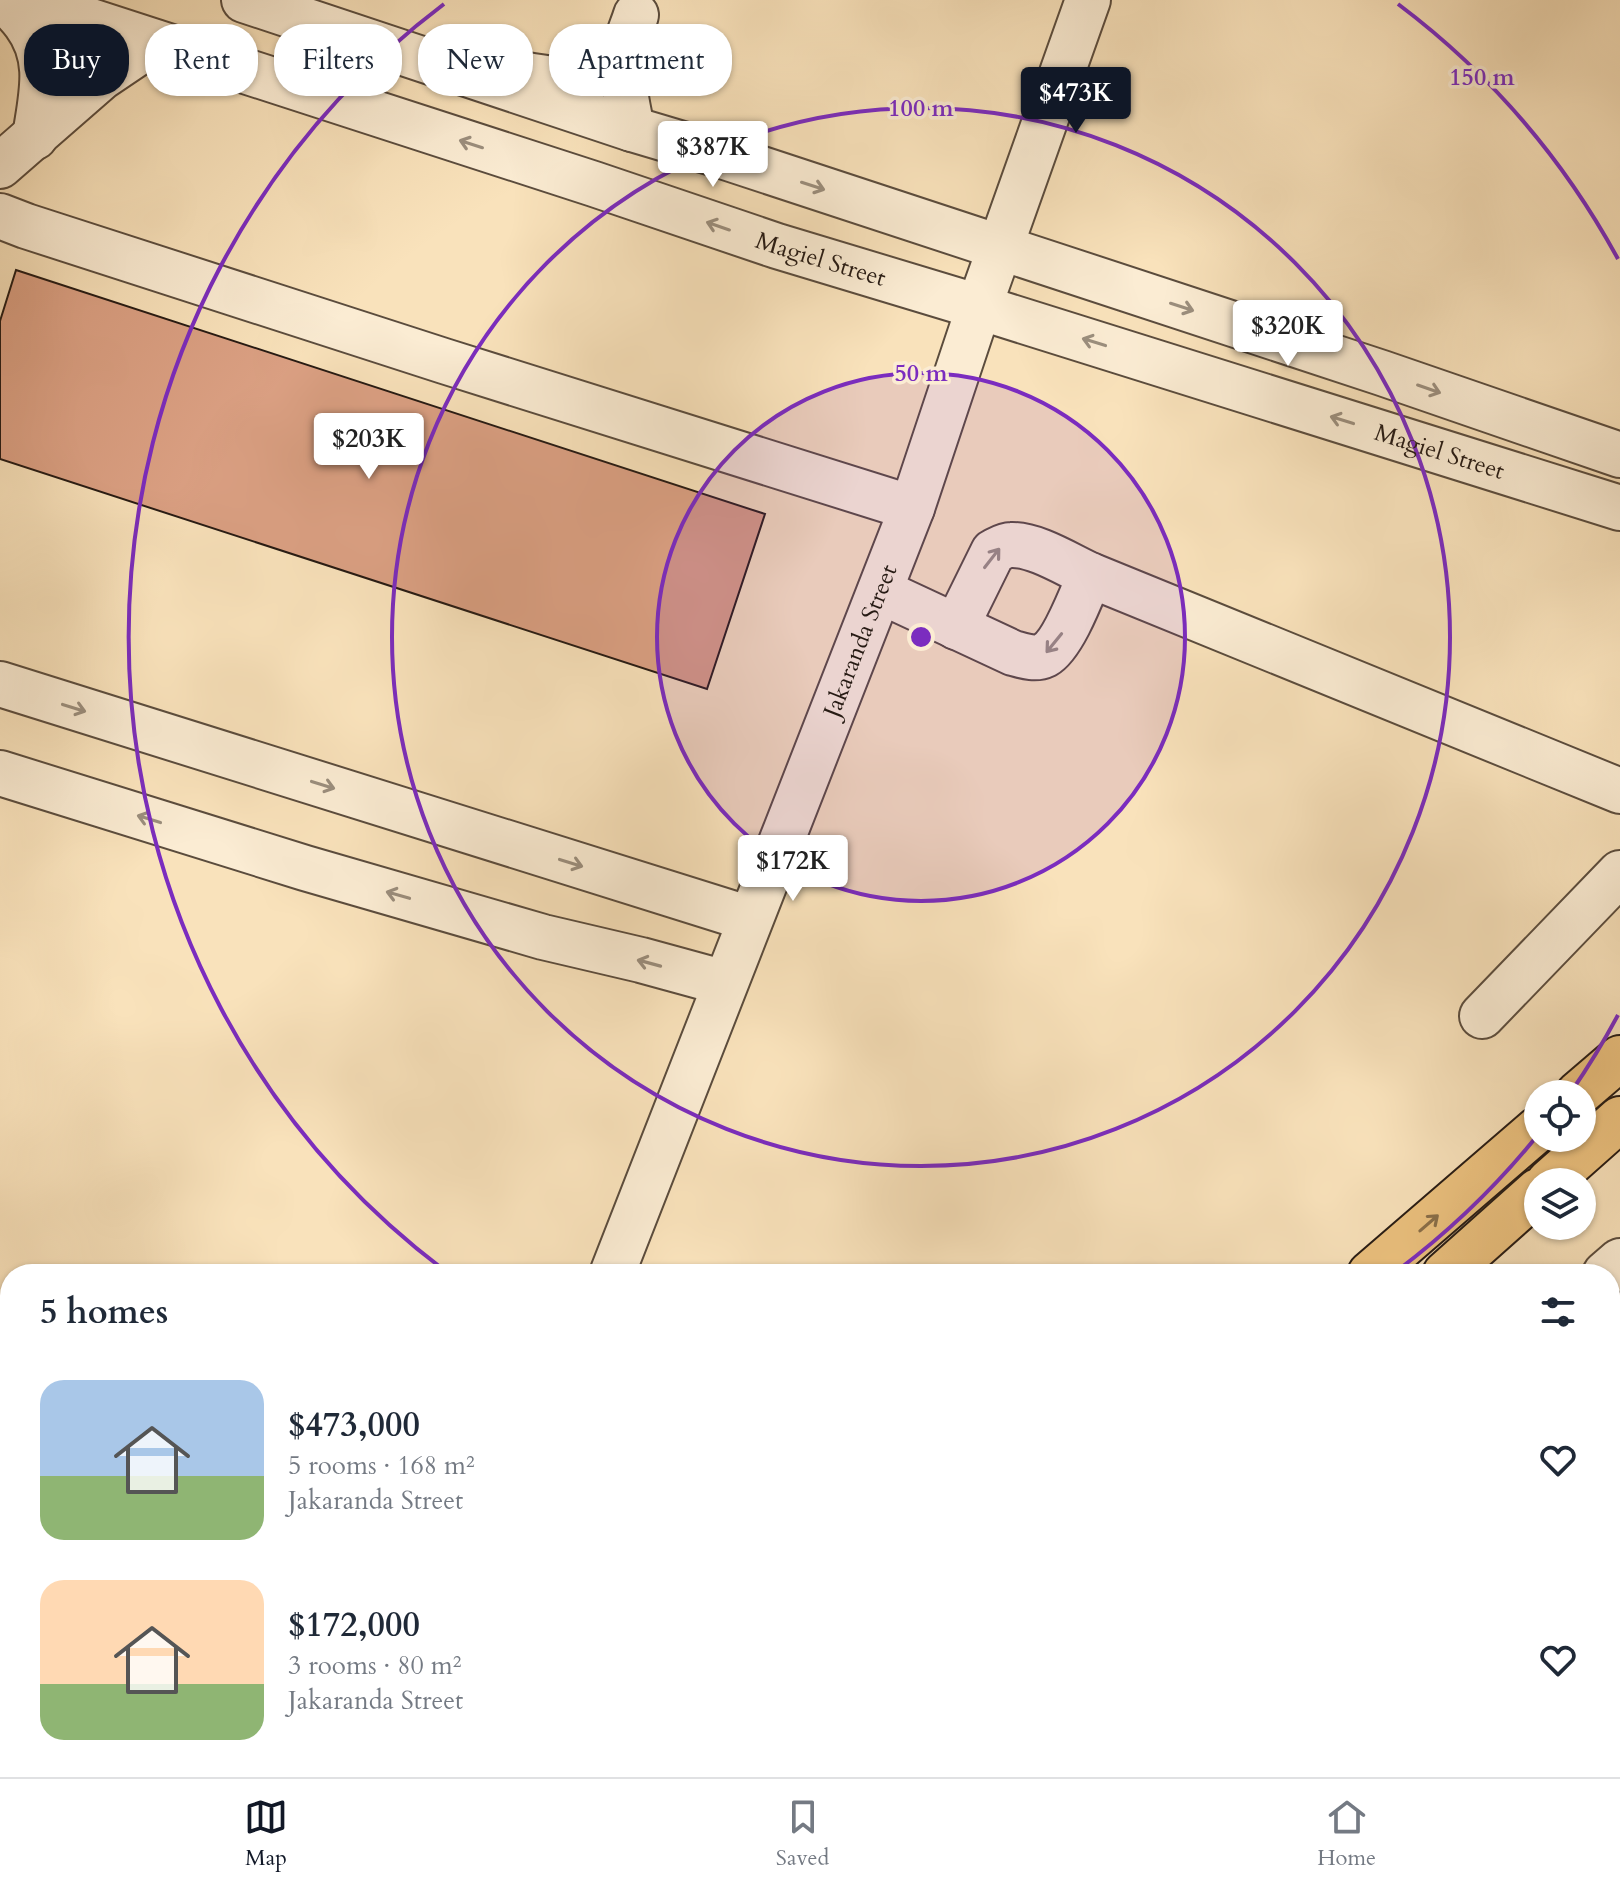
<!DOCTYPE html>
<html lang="en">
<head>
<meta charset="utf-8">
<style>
  body { margin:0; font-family:Cardo,serif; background:#f2f2f3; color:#1f2937; height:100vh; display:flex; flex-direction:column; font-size:30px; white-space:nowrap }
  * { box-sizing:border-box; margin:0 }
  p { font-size:26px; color:#747a83 }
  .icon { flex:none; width:44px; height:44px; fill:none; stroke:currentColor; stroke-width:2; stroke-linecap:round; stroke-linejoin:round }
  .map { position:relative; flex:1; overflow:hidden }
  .details { position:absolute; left:0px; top:1264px; width:1620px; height:514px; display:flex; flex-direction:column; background:#fff; border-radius:32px 32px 0 0; box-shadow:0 2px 6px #0004 }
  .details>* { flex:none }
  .top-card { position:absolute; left:24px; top:24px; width:800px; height:72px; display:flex; gap:16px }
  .tools { position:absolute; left:1524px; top:1080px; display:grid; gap:16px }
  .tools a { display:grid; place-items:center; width:72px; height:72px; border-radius:50%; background:#fff; box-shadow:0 2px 6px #0004; font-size:40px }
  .price { position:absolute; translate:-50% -68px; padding:0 18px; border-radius:8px; background:#fff; color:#222; font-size:26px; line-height:52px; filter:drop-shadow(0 2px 4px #0008) }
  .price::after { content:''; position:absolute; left:50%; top:48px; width:24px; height:18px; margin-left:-12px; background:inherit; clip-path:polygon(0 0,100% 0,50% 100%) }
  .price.on { background:#111827; color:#fff }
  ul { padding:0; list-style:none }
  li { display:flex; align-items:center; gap:24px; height:200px; padding:0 40px }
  li span { display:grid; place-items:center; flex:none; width:224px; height:160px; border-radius:24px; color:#555 }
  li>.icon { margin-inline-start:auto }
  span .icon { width:96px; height:96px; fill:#fffc; stroke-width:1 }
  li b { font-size:34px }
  h2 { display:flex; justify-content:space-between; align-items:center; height:96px; padding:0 40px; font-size:34px }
  .chip { padding:0 28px; border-radius:32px; background:#fff; box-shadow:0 2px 6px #0004; font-size:28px; line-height:72px }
  .chip.on { background:#111827; color:#fff }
  .tabs { display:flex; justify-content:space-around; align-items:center; height:112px; border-top:2px solid #e0e1e3; background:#fff; font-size:22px; color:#747a83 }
  .tabs a { display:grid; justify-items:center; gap:4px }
  .tabs .on { color:#111827 }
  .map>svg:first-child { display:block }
  .building { fill:#dba083; stroke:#261a13; stroke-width:2 }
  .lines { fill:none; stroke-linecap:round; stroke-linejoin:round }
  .minor-casing { stroke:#5b4c3d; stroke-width:48 }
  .major-casing { stroke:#261a13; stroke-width:48 }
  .minor { stroke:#fbecd3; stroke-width:44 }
  .major { stroke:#ecc17e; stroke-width:44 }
  .oneway { stroke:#9b8e7d }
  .oneway2 { stroke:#896e48 }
  .ring { fill:none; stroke:#7b2cbf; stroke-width:4 }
  .labels { text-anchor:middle; stroke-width:7; stroke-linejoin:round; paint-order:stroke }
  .street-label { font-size:24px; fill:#261a13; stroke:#fbecd3 }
  .centre { fill:#7b2cbf; stroke:#fbecd3; stroke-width:4 }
  .ring-label { font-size:24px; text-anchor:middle; font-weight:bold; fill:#7b2cbf; stroke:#fbecd3; stroke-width:7; stroke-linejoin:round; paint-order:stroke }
</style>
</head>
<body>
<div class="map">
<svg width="1620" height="1777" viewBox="0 0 1620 1777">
  <rect width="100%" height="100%" fill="#f9e2bb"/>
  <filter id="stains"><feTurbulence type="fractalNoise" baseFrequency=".0025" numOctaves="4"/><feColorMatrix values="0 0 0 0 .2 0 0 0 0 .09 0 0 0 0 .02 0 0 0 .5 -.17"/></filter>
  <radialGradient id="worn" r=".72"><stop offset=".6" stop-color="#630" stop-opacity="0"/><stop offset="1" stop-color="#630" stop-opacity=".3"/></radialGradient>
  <path class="building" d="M 16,270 L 765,514 L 707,689 L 0,459 L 0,321 Z"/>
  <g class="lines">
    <defs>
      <g id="minor">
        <path d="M 4,0 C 11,7 19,15 25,23 C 52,59 41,96 35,137"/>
        <path id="s1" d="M 26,0 L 594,184 L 777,246 L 979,307 L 1620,508"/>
        <path d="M 244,0 L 632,129 L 716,154 L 1382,373 L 1620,455"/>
        <path d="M 520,74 C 542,77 570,84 591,76 C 605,70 615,58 625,47"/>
        <path d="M 632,129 C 627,102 619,73 626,45 C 628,35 633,25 636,15"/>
        <path d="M 0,166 L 102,77 L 154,42"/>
        <path d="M 0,216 L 26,226 L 444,361 L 912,508"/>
        <path d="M 880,591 L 1013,653 C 1024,656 1035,660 1045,655 C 1063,645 1082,594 1090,575"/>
        <path d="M 956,627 L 993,552 C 999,549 1004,545 1011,545 C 1035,544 1068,565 1090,575 L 1620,791"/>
        <path d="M 0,684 L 750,919"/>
        <path d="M 0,773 L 305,868 L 543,937 L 641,960 L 725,983"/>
        <path d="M 1482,1016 L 1620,873"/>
        <path id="s2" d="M 612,1274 L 912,508 L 979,307 L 1088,0"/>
        <path d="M 1605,1274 L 1620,1261"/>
        <path d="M 0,1446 L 10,1449"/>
        <path d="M 0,1585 L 10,1552"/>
        <path d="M 1610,1694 L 1620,1686"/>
        <path d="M 406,1768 L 408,1777"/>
        <path d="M 1078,1768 L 1085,1777"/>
        <path d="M 1217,1768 L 1225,1777"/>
        <path d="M 1601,1768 L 1607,1777"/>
        <path d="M 48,1777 L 51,1768"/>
        <path d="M 157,1777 L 160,1768"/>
        <path d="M 274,1777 L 276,1768"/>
        <path d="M 491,1777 L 494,1768"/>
        <path d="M 1041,1777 L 1045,1768"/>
      </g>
      <g id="major">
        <path d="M 1578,1094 L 1620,1058"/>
        <path d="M 1549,1182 L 1620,1119"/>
        <path d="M 1370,1274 L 1538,1129"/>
        <path d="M 1445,1274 L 1538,1191"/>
        <path d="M 776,1777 L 787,1768"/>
        <path d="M 872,1777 L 882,1768"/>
      </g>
    </defs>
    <use href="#minor" class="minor-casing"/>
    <use href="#major" class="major-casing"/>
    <use href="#minor" class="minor"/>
    <use href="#major" class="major"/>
  </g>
  <defs><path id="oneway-shaft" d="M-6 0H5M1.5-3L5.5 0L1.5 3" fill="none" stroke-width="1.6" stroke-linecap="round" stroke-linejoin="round" transform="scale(2)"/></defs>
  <g class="oneway">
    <use href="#oneway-shaft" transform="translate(471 144) rotate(-162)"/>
    <use href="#oneway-shaft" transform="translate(813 186) rotate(18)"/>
    <use href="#oneway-shaft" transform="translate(718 226) rotate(-161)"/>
    <use href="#oneway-shaft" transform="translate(1182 307) rotate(18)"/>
    <use href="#oneway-shaft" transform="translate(1094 342) rotate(-163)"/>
    <use href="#oneway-shaft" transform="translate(1429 389) rotate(19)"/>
    <use href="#oneway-shaft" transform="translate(1342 420) rotate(-163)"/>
    <use href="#oneway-shaft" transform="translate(992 558) rotate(-52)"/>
    <use href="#oneway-shaft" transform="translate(1054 643) rotate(129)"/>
    <use href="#oneway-shaft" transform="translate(74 708) rotate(17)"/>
    <use href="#oneway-shaft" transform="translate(323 785) rotate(17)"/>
    <use href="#oneway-shaft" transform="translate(149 819) rotate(-163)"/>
    <use href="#oneway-shaft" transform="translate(571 863) rotate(17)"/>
    <use href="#oneway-shaft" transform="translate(398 895) rotate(-164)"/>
    <use href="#oneway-shaft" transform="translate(649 963) rotate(-165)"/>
  </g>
  <use class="oneway2" href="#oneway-shaft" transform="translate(1429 1223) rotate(-41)"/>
  <circle cx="921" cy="637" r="264" fill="#7b2cbf" fill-opacity=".12"/>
  <g class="ring">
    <circle cx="921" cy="637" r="264"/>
    <circle cx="921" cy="637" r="529"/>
    <path d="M1618 1015A793 793 0 0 1 1571 1092M1537 1136A793 793 0 0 1 1398 1270M444 1270A793 793 0 0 1 444 4M1398 4A793 793 0 0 1 1618 259"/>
  </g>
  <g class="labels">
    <g class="street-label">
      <text dy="8" stroke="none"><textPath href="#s1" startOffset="836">Magiel Street</textPath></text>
      <text dy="8" stroke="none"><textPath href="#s1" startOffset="1484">Magiel Street</textPath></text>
      <text dy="8" stroke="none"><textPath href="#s2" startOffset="680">Jakaranda Street</textPath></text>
    </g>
  </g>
  <circle cx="921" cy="637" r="12" class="centre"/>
  <g class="ring-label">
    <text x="1482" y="85">150 m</text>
    <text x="921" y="116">100 m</text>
    <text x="921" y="381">50 m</text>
  </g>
  <rect width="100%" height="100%" filter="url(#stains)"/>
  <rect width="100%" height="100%" fill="url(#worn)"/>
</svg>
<div class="tools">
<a><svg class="icon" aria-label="locate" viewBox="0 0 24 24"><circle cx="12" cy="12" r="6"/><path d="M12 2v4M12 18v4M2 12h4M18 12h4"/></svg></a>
<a><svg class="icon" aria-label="layers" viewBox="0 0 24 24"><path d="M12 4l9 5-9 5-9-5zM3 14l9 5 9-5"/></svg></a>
</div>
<b class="price on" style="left:1076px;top:135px">$473K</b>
<b class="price" style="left:713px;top:189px">$387K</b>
<b class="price" style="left:1288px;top:368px">$320K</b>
<b class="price" style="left:369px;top:481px">$203K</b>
<b class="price" style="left:793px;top:903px">$172K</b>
<div class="top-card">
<a class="chip on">Buy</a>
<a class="chip">Rent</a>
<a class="chip">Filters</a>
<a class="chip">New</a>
<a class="chip">Apartment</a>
</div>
<section class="details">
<h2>5 homes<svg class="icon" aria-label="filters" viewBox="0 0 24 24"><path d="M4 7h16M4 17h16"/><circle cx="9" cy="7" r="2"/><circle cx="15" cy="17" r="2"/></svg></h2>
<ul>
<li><span style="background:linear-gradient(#a9c7e8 60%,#8fb573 0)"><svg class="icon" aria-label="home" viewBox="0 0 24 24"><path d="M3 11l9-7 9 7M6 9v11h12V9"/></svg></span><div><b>$473,000</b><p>5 rooms · 168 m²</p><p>Jakaranda Street</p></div><svg class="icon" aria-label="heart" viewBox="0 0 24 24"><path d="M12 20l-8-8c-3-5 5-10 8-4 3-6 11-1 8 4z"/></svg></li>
<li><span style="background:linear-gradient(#ffd9b3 65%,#8fb573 0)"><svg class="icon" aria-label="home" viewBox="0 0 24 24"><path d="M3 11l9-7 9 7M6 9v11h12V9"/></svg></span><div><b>$172,000</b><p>3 rooms · 80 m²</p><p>Jakaranda Street</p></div><svg class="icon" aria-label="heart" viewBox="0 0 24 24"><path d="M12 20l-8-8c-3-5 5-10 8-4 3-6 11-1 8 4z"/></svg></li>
</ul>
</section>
</div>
<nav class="tabs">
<a class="on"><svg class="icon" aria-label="map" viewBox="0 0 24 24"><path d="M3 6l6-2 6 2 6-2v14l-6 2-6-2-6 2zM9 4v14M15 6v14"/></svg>Map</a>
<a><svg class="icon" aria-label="saved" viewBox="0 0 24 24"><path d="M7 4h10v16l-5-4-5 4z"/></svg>Saved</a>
<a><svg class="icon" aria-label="home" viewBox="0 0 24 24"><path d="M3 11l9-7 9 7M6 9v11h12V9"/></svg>Home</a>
</nav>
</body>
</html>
